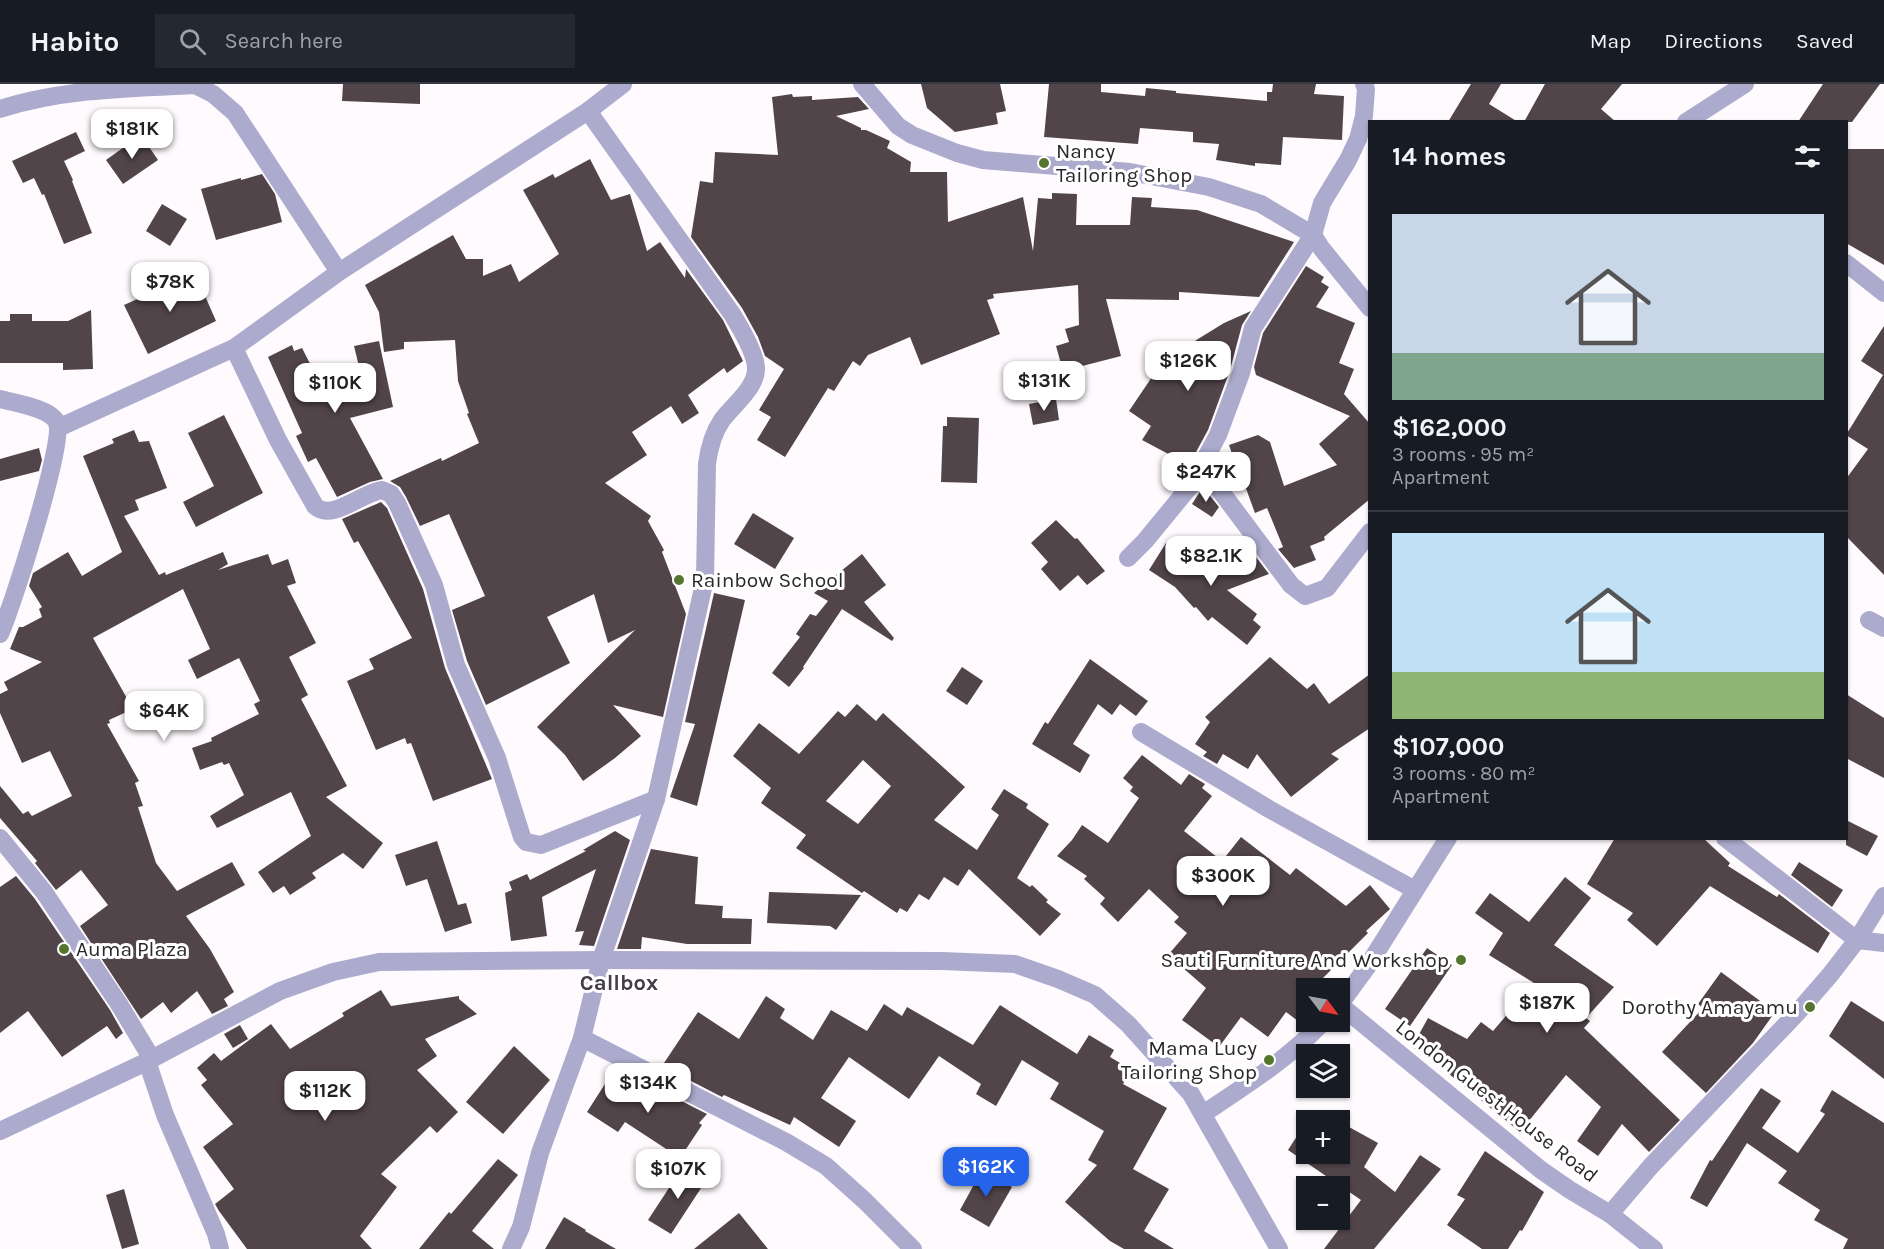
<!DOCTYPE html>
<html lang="en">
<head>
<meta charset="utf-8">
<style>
  body { margin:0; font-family:Karla,sans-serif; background:#242831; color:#f1f3f6; height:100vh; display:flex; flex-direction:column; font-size:22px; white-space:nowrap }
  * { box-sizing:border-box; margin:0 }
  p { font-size:20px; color:#9ea1a6 }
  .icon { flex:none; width:33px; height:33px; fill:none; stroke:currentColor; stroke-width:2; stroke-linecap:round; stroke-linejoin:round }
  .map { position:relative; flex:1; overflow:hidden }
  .sheet { position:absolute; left:1368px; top:36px; width:480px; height:720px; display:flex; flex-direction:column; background:#171b24; border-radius:0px; box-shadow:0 2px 4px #0004 }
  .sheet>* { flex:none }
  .needle { width:39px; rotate:122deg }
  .buttons { position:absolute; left:1296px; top:894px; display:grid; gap:12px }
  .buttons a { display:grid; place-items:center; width:54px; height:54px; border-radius:0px; background:#171b24; box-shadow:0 2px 4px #0004; font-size:30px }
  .price { position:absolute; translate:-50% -51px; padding:0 14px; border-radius:12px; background:#fff; color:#222; font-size:20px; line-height:39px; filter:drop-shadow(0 2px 3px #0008) }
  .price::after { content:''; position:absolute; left:50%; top:36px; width:18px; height:14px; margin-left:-9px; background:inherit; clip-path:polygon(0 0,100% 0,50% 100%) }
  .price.current { background:#2563eb; color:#fff }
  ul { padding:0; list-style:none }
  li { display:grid; align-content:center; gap:12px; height:318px; padding:0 24px }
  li+li { border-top:2px solid #363941 }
  li span { display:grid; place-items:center; height:186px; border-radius:0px; color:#555 }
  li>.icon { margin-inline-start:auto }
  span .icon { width:108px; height:108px; fill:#fffc; stroke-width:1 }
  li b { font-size:26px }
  h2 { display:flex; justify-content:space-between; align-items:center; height:72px; padding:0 24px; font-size:26px }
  header { display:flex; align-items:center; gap:36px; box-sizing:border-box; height:84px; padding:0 30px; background:#171b24; border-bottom:2px solid #363941 }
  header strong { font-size:28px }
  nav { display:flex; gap:33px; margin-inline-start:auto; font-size:21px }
  .search { width:420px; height:54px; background:#242831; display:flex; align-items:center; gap:15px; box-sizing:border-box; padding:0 21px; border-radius:0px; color:#9ea1a6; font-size:22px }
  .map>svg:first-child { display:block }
  .building { fill:#52454a; fill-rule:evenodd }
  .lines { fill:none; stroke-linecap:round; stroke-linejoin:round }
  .minor { stroke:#acaacd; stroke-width:18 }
  .poi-dot { fill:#54752d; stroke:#fff; stroke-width:2 }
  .labels { text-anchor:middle; stroke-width:6; stroke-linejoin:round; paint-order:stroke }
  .poi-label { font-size:21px; fill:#2b272c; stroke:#fff; text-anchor:start }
  .street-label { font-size:21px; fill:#2b272c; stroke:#fff }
  .neighbourhood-label { font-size:22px; font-weight:bold; fill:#443c46; stroke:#fff }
</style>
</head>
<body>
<header>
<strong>Habito</strong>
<div class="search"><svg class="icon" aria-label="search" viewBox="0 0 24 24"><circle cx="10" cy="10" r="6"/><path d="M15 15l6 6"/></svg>Search here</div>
<nav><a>Map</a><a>Directions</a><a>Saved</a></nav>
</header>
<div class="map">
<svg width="1884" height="1165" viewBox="0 0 1884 1165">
  <rect width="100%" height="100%" fill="#fefafe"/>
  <g class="building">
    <path d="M 343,0 L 420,0 L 420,20 L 342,17 Z"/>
    <path d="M 921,0 L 1000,0 L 1006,27 L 996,29 L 998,40 L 955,48 L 927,24 Z"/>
    <path d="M 1049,0 L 1101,0 L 1101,8 L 1145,12 L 1146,4 L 1176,7 L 1176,9 L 1267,17 L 1267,8 L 1272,8 L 1273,0 L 1316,0 L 1314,10 L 1344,12 L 1342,56 L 1283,53 L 1281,81 L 1255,79 L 1255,82 L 1216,76 L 1219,60 L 1193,58 L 1193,48 L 1140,44 L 1138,60 L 1044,53 Z"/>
    <path d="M 1471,0 L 1501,0 L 1489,20 L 1518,38 L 1448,38 Z"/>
    <path d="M 1545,0 L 1622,0 L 1601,25 L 1616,38 L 1524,38 Z"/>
    <path d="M 1823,0 L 1880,0 L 1852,38 L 1798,38 Z"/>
    <path d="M 792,10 L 793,13 L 812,12 L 812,16 L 858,13 L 869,25 L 836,32 L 861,44 L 861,46 L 866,46 L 890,57 L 887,64 L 911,78 L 910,88 L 947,88 L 948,138 L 1023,113 L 1033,167 L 1038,114 L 1052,115 L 1052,109 L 1077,110 L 1076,141 L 1130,141 L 1132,113 L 1152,114 L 1151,123 L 1197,126 L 1294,158 L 1259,213 L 1179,208 L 1179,216 L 1106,215 L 1121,272 L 1063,287 L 1056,262 L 1069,258 L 1065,245 L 1079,241 L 1078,201 L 993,210 L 994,214 L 987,216 L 1000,250 L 921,281 L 910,253 L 868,271 L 860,282 L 853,277 L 834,307 L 828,304 L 785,373 L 757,356 L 771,333 L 759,326 L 784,285 L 765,272 L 758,253 L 742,224 L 691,153 L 700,97 L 713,99 L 715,68 L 778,71 L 772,13 Z"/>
    <path d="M 76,48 L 85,67 L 64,77 L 73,96 L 72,97 L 92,149 L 64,160 L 44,110 L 42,111 L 34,94 L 23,99 L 12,77 Z"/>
    <path d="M 141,51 L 158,76 L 123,100 L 106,76 Z"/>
    <path d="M 1846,65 L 1884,65 L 1884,181 L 1846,159 Z"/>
    <path d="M 590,75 L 611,116 L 630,110 L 647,167 L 660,158 L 685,194 L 686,185 L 723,236 L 743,277 L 727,289 L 724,284 L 688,311 L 699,329 L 682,340 L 671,322 L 632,348 L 647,371 L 605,399 L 651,432 L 648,437 L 664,466 L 662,468 L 686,530 L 663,633 L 613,621 L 641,652 L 615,674 L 583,697 L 565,671 L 537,643 L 635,546 L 608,559 L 594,510 L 547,533 L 570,579 L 486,621 L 467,577 L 452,526 L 485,512 L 449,430 L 420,442 L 406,413 L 400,403 L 390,397 L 441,374 L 442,377 L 479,359 L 467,330 L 469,329 L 458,297 L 455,256 L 404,258 L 404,265 L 384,268 L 379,228 L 365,201 L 453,151 L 466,175 L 483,175 L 483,192 L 511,180 L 519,198 L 559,170 L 523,106 L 553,90 L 555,94 Z"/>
    <path d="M 262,90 L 275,110 L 282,138 L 216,156 L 201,105 L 241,94 L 241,96 Z"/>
    <path d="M 162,120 L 187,135 L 170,162 L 146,147 Z"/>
    <path d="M 1306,182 L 1324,193 L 1321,198 L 1329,203 L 1316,223 L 1355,239 L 1339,279 L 1354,285 L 1344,310 L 1370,340 L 1370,415 L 1324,453 L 1325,456 L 1310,462 L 1316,476 L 1294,484 L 1278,465 L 1283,463 L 1267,424 L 1255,429 L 1241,391 L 1240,393 L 1229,361 L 1258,351 L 1270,358 L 1284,402 L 1337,381 L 1319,360 L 1350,332 L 1256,291 L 1254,283 L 1263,249 Z"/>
    <path d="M 195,189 L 216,237 L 148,270 L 124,221 Z"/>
    <path d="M 91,226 L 93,285 L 63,286 L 63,279 L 0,279 L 0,237 L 10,237 L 10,230 L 32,230 L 32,237 L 68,237 Z"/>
    <path d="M 1251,227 L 1242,241 L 1230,286 L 1208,346 L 1189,381 L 1142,356 L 1151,342 L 1129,327 L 1154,290 L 1172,271 L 1224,239 Z"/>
    <path d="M 1884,242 L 1884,491 L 1846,452 L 1846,395 L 1868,365 L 1846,351 L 1883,291 L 1861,277 Z"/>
    <path d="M 379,257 L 393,323 L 350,334 L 383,395 L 370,398 L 337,413 L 316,374 L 308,378 L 296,352 L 302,349 L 268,273 L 292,261 L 294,267 L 302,264 L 325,309 L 363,299 L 354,262 Z"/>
    <path d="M 1056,315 L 1059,336 L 1033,341 L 1029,320 Z"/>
    <path d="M 224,331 L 263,409 L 196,443 L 183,418 L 214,402 L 188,349 Z"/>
    <path d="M 947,333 L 979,334 L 977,399 L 941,398 L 943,342 L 947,342 Z"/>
    <path d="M 134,346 L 139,358 L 149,357 L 167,404 L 135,416 L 139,426 L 124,432 L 159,491 L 165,488 L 166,491 L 223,468 L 228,480 L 218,486 L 268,470 L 272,481 L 288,475 L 296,499 L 287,502 L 316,559 L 289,573 L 308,611 L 301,615 L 347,702 L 326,713 L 383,759 L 363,785 L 343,769 L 312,789 L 316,794 L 290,811 L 284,802 L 273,809 L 258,788 L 311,752 L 291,708 L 217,744 L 210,732 L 244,711 L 229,679 L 224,681 L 222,678 L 200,686 L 192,664 L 212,657 L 211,654 L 259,630 L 254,620 L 260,617 L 239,574 L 197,595 L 188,576 L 210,565 L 183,505 L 93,554 L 133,625 L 109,636 L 110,639 L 107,640 L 139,697 L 135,699 L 143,722 L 138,723 L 156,779 L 177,807 L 232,778 L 245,801 L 186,832 L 210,865 L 234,908 L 224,915 L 228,922 L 212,930 L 197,907 L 171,929 L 163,918 L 141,935 L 80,842 L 108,821 L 81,786 L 56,806 L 35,779 L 37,777 L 0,734 L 0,702 L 23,730 L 28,727 L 32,732 L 72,712 L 50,667 L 22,679 L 0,629 L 0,610 L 8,606 L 4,598 L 42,578 L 10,565 L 19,543 L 23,543 L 42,533 L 39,525 L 42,523 L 29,502 L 33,489 L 68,468 L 82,492 L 122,468 L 83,372 L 114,359 L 112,355 Z"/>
    <path d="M 39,364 L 42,376 L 39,387 L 0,397 L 0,375 Z"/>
    <path d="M 1203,403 L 1219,423 L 1212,433 L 1192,420 Z"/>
    <path d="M 381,418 L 387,424 L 423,505 L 445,584 L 492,695 L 433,717 L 411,659 L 407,660 L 405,654 L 376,666 L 347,597 L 374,585 L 369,575 L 412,554 L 358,457 L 354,459 L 342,435 Z"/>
    <path d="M 753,429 L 794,454 L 775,485 L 734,460 Z"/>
    <path d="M 1056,436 L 1075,455 L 1077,454 L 1105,487 L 1087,501 L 1078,491 L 1060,507 L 1041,485 L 1048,478 L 1031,459 Z"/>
    <path d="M 1182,454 L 1214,489 L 1256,473 L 1269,490 L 1227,506 L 1257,530 L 1253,536 L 1261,543 L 1247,561 L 1212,533 L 1208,537 L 1196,523 L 1194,524 L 1175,503 L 1149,486 L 1166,459 L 1175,465 Z"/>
    <path d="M 862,470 L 886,501 L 864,518 L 894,554 L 892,557 L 842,525 L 803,583 L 804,584 L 789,603 L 772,589 L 800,553 L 796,550 L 810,530 L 816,532 L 828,517 L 814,509 Z"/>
    <path d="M 714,509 L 745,516 L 697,722 L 670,713 L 695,640 L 685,638 Z"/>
    <path d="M 1270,573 L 1307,605 L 1314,599 L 1329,620 L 1370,590 L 1370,644 L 1331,670 L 1339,675 L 1291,713 L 1257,670 L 1248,685 L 1223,670 L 1217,680 L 1203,672 L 1207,668 L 1195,660 L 1210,638 L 1205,633 Z"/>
    <path d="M 1090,575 L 1148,617 L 1136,632 L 1120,620 L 1112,631 L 1098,620 L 1073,660 L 1090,671 L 1080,689 L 1032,660 L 1045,638 L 1048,640 Z"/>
    <path d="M 962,583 L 983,597 L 967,621 L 946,607 Z"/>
    <path d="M 1846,610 L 1884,634 L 1884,694 L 1846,674 Z"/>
    <path d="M 857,620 L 876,637 L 883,629 L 965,703 L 934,736 L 977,766 L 999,731 L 991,725 L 1004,705 L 1028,720 L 1026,724 L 1049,740 L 1017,794 L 1030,803 L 1032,801 L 1048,816 L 1046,818 L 1061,830 L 1040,852 L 969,785 L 958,802 L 944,793 L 929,816 L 919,810 L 907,828 L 900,824 L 897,829 L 864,807 L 862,809 L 796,764 L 806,751 L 761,719 L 771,704 L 733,672 L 759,639 L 799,670 L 838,627 L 845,633 ZM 863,676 L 891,702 L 858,740 L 826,717 Z"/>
    <path d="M 1142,671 L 1181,701 L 1189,690 L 1205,700 L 1202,704 L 1212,712 L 1184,747 L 1222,777 L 1241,753 L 1290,791 L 1296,784 L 1346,822 L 1370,801 L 1390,825 L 1366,847 L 1368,849 L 1313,904 L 1306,904 L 1306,927 L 1298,937 L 1286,928 L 1268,953 L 1241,933 L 1219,963 L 1182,936 L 1206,904 L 1168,871 L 1187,849 L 1174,838 L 1179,833 L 1149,805 L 1118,838 L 1100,820 L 1105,814 L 1084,795 L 1087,792 L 1057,772 L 1072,756 L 1082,741 L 1108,759 L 1139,714 L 1130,707 L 1133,703 L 1123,694 Z"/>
    <path d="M 1846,736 L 1878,752 L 1867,772 L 1846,761 Z"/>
    <path d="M 615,747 L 630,756 L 594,862 L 579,861 L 584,847 L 575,848 L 596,785 L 542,813 L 547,852 L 511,857 L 505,809 L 512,806 L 509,798 L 527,790 L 530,796 L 586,767 L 583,766 Z"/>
    <path d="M 1615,754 L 1703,754 L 1730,779 L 1728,782 L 1777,813 L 1779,810 L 1830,849 L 1818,869 L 1710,802 L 1657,862 L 1627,836 L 1633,829 L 1587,800 Z"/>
    <path d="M 437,757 L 458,821 L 466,819 L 472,839 L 445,848 L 427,795 L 406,802 L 395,771 Z"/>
    <path d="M 651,765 L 698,773 L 695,820 L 723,822 L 722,834 L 752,835 L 751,860 L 687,860 L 642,853 L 641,865 L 617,865 Z"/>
    <path d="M 1799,778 L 1843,806 L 1832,823 L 1791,791 Z"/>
    <path d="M 16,792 L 35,815 L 110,926 L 123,949 L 116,955 L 107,942 L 62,973 L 28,927 L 0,949 L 0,803 Z"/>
    <path d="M 1565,793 L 1591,814 L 1554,861 L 1614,903 L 1586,934 L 1590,937 L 1584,944 L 1680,1036 L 1649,1068 L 1622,1040 L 1598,1072 L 1577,1057 L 1601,1023 L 1566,991 L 1520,1048 L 1443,985 L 1446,982 L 1412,963 L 1428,934 L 1467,955 L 1481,938 L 1493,947 L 1534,899 L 1489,871 L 1503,849 L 1475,829 L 1490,809 L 1529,838 Z"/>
    <path d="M 769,808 L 861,811 L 836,846 L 830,842 L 767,839 Z"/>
    <path d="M 1427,864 L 1452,881 L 1410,942 L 1385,925 Z"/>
    <path d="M 1721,888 L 1775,928 L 1753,959 L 1706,1009 L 1662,968 L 1703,924 L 1698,920 Z"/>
    <path d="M 381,906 L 391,922 L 459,912 L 459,915 L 477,930 L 425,955 L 437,972 L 417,986 L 458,1028 L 437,1049 L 430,1042 L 381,1090 L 397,1103 L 360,1152 L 372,1165 L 247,1165 L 219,1127 L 215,1120 L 234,1105 L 203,1063 L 233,1040 L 201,1001 L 207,996 L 197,984 L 214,969 L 221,977 L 271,940 L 290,965 L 344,932 L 342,929 Z"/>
    <path d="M 766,912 L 785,925 L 780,934 L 813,956 L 831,926 L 867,947 L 884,920 L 902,932 L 907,923 L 973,961 L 1000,921 L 1077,970 L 1089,951 L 1114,966 L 1110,973 L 1132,986 L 1123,1000 L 1167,1024 L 1133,1085 L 1169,1105 L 1144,1147 L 1174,1165 L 1124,1165 L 1110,1157 L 1065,1118 L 1097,1081 L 1088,1076 L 1104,1047 L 1050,1015 L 1059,999 L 1022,976 L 996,1022 L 976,1010 L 981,1000 L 939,972 L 909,1015 L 849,973 L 821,1014 L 856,1037 L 839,1063 L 794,1033 L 790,1041 L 724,1011 L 722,1013 L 662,982 L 698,928 L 739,955 Z"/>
    <path d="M 1851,917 L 1884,938 L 1884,995 L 1829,952 Z"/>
    <path d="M 240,941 L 248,955 L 233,964 L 224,950 Z"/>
    <path d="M 514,962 L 550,996 L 503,1050 L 466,1018 Z"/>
    <path d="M 612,989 L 645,1010 L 650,1001 L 707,1030 L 699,1039 L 702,1041 L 680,1074 L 625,1038 L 618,1048 L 587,1028 Z"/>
    <path d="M 1761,1004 L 1781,1017 L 1762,1044 L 1798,1069 L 1825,1030 L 1820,1027 L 1832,1006 L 1884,1039 L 1884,1165 L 1843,1165 L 1848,1155 L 1814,1136 L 1820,1126 L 1778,1099 L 1787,1087 L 1747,1059 L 1707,1123 L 1690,1114 L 1710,1076 L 1712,1077 Z"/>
    <path d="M 1340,1038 L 1378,1059 L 1364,1083 L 1395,1108 L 1420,1071 L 1441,1085 L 1374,1165 L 1324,1165 L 1361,1116 L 1288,1066 L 1299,1049 L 1306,1054 L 1306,1070 L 1340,1070 Z"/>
    <path d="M 1485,1067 L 1544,1108 L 1522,1147 L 1520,1146 L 1508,1165 L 1482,1165 L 1447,1141 L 1465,1115 L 1457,1111 Z"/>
    <path d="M 498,1075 L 518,1091 L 472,1147 L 494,1165 L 419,1165 L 449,1128 L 451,1130 Z"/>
    <path d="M 684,1081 L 707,1095 L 671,1150 L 648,1136 Z"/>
    <path d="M 982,1086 L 1012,1103 L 989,1143 L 960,1126 Z"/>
    <path d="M 124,1105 L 139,1160 L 122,1165 L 106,1111 Z"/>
    <path d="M 739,1129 L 768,1165 L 694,1165 Z"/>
    <path d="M 564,1133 L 586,1146 L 585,1147 L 616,1165 L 545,1165 Z"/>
  </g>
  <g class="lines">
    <g class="minor">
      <path d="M 862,0 L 898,42 L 912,51 L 957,69 L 983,76 L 1130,88 L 1209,103 L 1261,120 L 1313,151 L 1322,165 L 1370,224"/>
      <path d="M 0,25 C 62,5 131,4 195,1 L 213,10 L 235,29 L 339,188"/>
      <path d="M 1686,38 L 1745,0"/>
      <path d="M 1846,179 L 1884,209"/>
      <path d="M 234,264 L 278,356 L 315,422 C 332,438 363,408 382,406 L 391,410 L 397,419 L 434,501 L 456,581 L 497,674 L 522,753 L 526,758 L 541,761 L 656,715"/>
      <path d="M 0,315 C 14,319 51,324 57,339 C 65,358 12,524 0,550"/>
      <path d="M 58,344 L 234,264 L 339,188 L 588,27 L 623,0"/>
      <path d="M 1201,381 L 1291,501 L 1305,512 L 1327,504 L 1370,448"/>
      <path d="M 1128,474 L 1145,457 L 1191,401 L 1218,351 L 1241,289 L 1253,244 L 1313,151 L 1322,119 L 1348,76 L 1358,55 L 1364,32 L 1366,5 L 1364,0"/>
      <path d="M 1869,536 L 1884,544"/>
      <path d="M 1141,648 L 1269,725 L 1415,806"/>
      <path d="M 0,754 L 44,808 L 119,920 L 152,975"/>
      <path d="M 1725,754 L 1857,856 L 1884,859"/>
      <path d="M 1340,920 L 1367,883 L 1448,754"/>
      <path d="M 1340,921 L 1541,1086 L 1570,1106 L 1610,1130 L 1651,1082 L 1797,929 L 1830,891 L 1857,856 L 1884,812"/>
      <path d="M 582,954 L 786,1058 L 826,1082 L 865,1117 L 913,1165"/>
      <path d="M 147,977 L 165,1031 L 216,1150 L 220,1165"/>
      <path d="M 1203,1030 C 1245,1002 1288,975 1323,938"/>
      <path d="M 0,1047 L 144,979 L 280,907 L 333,888 L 379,878 L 601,876 L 942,877 L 1015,880 L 1058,895 L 1095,911 L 1128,940 L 1191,1010 L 1279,1165"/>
      <path d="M 1610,1130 L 1654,1165"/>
      <path d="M 511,1165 L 521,1143 L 540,1069 L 582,954 L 601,876 L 656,715 L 705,495 L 707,380 C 709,364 713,349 722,336 C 733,321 755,305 756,286 C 757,271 740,243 732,230 L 588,27"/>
    </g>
  </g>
  <g class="poi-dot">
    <circle cx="1044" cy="79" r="6"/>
    <circle cx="679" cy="496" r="6"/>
    <circle cx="64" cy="865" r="6"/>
    <circle cx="1461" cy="876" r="6"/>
    <circle cx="1810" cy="923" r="6"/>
    <circle cx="1269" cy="976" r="6"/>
  </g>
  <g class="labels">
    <g class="poi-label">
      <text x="1056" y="74">Nancy<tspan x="1056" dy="24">Tailoring Shop</tspan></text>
      <text x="691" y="503">Rainbow School</text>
      <text x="76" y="872">Auma Plaza</text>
      <text x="1449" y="883" text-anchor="end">Sauti Furniture And Workshop</text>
      <text x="1798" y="930" text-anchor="end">Dorothy Amayamu</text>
      <text x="1257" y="971" text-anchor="end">Mama Lucy<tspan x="1257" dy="24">Tailoring Shop</tspan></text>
    </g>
    <g class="street-label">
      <text transform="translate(1497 1017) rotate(38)" y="7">London Guest House Road</text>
    </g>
    <g class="neighbourhood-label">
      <text x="619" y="906">Callbox</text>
    </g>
  </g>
</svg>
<div class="buttons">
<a><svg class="needle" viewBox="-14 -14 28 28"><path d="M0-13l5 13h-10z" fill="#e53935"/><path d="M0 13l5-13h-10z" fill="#9ea1a6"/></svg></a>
<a><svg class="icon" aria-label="layers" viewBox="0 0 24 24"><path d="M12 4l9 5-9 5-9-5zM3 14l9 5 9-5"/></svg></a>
<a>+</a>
<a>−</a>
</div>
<b class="price" style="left:132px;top:76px">$181K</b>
<b class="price" style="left:170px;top:229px">$78K</b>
<b class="price" style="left:1188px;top:308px">$126K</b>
<b class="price" style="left:1044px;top:328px">$131K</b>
<b class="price" style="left:335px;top:330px">$110K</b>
<b class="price" style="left:1206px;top:419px">$247K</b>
<b class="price" style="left:1211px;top:503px">$82.1K</b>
<b class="price" style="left:164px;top:658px">$64K</b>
<b class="price" style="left:1223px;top:823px">$300K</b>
<b class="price" style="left:1547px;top:950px">$187K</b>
<b class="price" style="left:648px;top:1030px">$134K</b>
<b class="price" style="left:325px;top:1038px">$112K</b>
<b class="price current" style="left:986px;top:1114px">$162K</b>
<b class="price" style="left:678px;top:1116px">$107K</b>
<section class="sheet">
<h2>14 homes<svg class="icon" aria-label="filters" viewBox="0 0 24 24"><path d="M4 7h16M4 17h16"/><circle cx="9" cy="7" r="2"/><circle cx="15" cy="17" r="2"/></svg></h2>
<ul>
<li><span style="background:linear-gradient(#c9d6e8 75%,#7fa58c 0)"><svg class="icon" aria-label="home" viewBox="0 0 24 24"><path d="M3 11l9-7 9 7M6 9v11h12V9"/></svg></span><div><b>$162,000</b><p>3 rooms · 95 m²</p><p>Apartment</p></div></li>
<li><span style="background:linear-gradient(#bfe0f5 75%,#8fb573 0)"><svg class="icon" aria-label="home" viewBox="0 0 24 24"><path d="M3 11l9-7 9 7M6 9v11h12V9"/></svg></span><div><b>$107,000</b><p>3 rooms · 80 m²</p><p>Apartment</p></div></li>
</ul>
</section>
</div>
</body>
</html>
